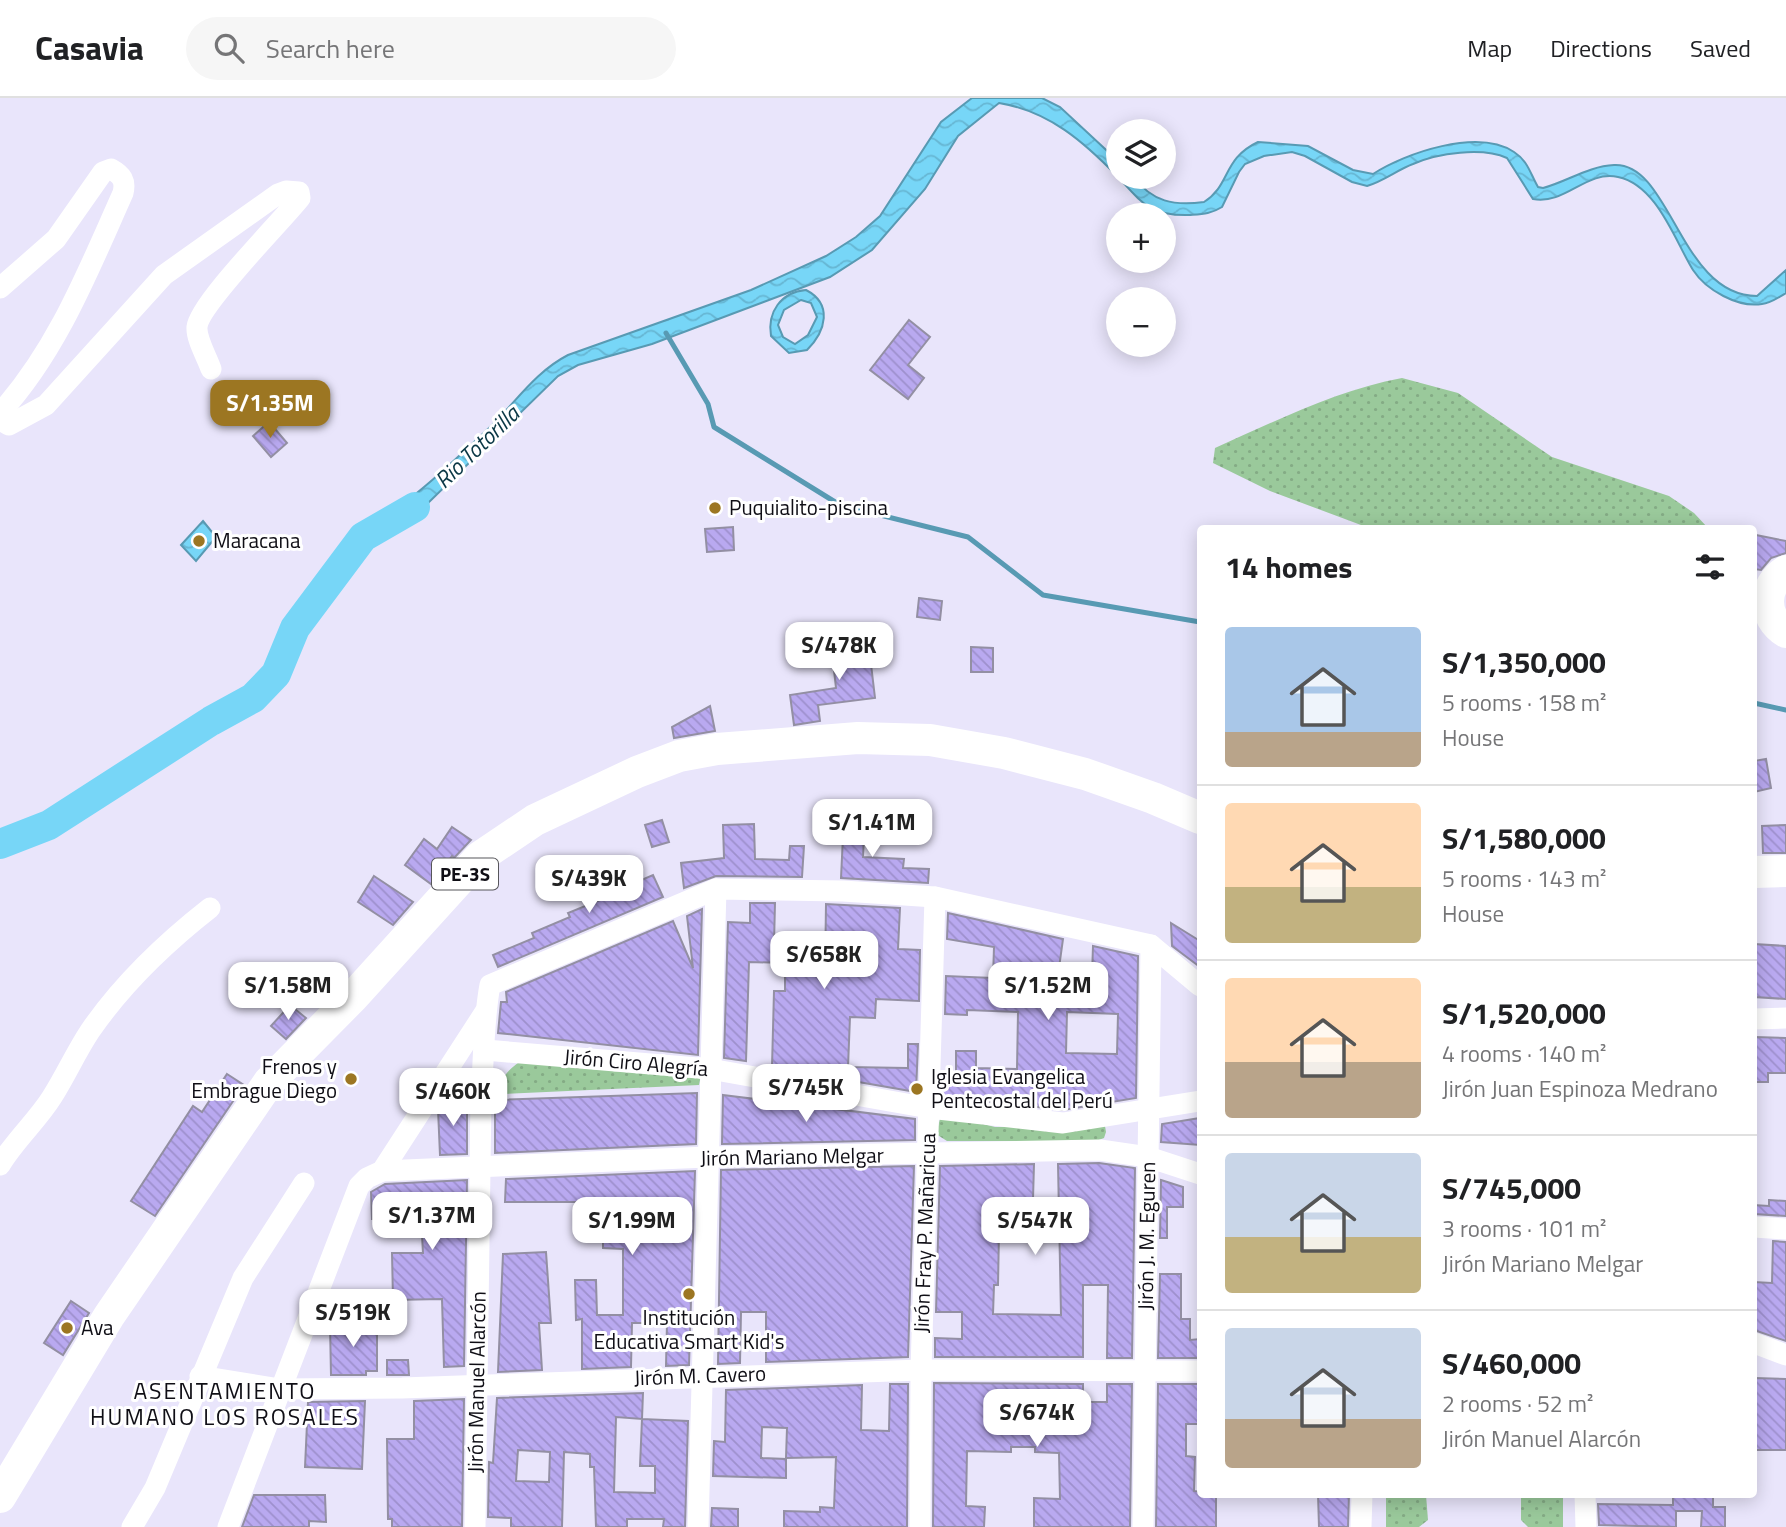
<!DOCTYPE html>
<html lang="en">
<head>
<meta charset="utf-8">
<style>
  body { margin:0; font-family:"Titillium Web",sans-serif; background:#f6f6f6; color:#202124; height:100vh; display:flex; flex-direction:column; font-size:26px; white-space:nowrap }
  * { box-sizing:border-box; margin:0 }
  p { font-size:23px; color:#757577 }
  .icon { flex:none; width:38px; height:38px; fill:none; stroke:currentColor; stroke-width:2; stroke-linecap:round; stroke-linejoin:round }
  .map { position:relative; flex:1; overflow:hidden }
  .side { position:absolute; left:1197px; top:427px; width:560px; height:973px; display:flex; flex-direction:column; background:#fff; border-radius:7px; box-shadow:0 4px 18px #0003 }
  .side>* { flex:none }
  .buttons { position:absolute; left:1106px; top:21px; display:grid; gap:14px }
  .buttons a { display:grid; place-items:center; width:70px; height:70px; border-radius:50%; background:#fff; box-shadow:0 4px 18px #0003; font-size:35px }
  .price { position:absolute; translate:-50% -60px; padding:0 16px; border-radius:14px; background:#fff; color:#222; font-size:23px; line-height:46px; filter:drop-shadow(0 2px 4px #0008) }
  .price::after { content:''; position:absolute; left:50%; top:42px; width:21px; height:16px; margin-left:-10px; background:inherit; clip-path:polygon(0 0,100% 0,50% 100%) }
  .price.on { background:#9c7622; color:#fff }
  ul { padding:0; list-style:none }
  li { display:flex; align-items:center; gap:21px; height:175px; padding:0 28px }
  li+li { border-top:2px solid #e0e0e0 }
  li span { display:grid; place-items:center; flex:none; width:196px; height:140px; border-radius:7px; color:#555 }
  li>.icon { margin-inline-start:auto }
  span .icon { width:84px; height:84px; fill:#fffc; stroke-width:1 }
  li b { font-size:30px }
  h2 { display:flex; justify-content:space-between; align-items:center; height:84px; padding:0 28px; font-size:30px }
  header { display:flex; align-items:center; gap:42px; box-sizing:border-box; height:98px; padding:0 35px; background:#fff; border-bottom:2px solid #e0e0e0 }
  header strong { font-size:33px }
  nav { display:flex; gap:38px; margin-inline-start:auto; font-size:24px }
  .search { width:490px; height:63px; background:#f6f6f6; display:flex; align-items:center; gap:18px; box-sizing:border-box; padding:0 24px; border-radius:38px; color:#757577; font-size:26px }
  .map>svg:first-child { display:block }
  .grass { fill:url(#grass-dots) }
  .water { fill:url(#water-waves); stroke:#589ab3; stroke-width:2; fill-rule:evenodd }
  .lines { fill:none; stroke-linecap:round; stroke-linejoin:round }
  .stream { stroke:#589ab3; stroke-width:5 }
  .river { stroke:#77d6f7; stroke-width:30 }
  .building { fill:url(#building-back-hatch); stroke:#938fa3; stroke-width:2; fill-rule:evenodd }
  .minor { stroke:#fff; stroke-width:21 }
  .highway { stroke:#fff; stroke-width:32 }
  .poi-dot { fill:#9c7622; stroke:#fff; stroke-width:2.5 }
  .labels { text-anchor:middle; stroke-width:6; stroke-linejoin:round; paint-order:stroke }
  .shield { fill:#fff; stroke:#57565b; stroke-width:2 }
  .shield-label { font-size:19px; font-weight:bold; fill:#0f0e15 }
  .poi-label { font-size:21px; fill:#0f0e15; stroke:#fff; text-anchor:start }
  .street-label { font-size:21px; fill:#0f0e15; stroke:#fff }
  .water-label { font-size:23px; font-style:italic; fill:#0a3745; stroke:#fff }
  .neighbourhood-label { font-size:23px; letter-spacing:2px; fill:#0f0e15; stroke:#fff }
</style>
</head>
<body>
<header>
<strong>Casavia</strong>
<div class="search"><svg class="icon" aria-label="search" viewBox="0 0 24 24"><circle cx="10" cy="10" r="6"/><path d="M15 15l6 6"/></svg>Search here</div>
<nav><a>Map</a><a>Directions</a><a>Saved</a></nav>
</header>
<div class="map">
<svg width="1786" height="1429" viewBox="0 0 1786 1429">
  <defs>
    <pattern id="grass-dots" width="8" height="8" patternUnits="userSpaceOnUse" patternTransform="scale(1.75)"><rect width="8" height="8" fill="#9ac99b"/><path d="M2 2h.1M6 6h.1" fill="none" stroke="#84ab85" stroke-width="1.8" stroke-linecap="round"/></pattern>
    <pattern id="water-waves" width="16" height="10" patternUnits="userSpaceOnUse" patternTransform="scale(1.75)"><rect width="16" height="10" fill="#77d6f7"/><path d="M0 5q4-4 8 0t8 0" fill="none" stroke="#66b6d3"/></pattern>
    <pattern id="building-back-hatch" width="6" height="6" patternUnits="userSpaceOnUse" patternTransform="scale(1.75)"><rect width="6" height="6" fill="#b9a9f0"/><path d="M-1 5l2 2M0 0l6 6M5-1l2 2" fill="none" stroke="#9e90cd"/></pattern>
  </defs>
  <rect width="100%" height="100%" fill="#e9e5fb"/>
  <g class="grass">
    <path d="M 1402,280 L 1458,295 L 1552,359 L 1669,398 L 1694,415 L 1708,430 L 1369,430 L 1270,393 L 1213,365 L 1215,350 C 1276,323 1337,292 1402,280 Z"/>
    <path d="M 525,960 L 701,977 L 699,987 L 502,996 C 498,978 512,969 525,960 Z"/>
    <path d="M 944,1016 L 995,1029 L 1105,1028 L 1106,1034 L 1104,1040 L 1096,1043 L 947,1043 L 936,1036 L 940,1021 Z"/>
    <path d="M 1386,1397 L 1426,1397 L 1428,1422 L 1419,1429 L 1386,1429 Z"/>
    <path d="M 1521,1397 L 1563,1397 L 1563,1429 L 1528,1429 L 1521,1422 Z"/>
  </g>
  <g class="water">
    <path d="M 972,0 L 1042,0 L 1060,9 L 1118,63 L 1118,79 C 1084,44 1049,13 999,5 L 958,38 L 925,91 L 872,152 L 830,179 L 652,246 L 578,267 L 558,278 L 423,410 L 388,434 L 377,425 C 417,398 454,363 489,330 C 516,304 535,274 568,257 L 751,192 L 826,158 L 856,139 L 880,118 L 941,24 Z"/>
    <path d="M 1258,44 L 1308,48 L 1353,72 L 1373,76 C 1405,55 1478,30 1514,54 C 1528,63 1530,75 1538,89 L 1543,90 C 1566,84 1589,68 1614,67 C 1671,64 1680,198 1757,198 L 1786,172 L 1786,195 C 1779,199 1771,205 1762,206 C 1738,210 1706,192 1693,172 C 1675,143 1657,87 1618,79 C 1586,72 1566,107 1533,101 L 1507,60 C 1482,49 1438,55 1413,66 C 1397,72 1384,83 1367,88 L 1352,84 L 1305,58 L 1292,54 L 1264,58 L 1245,66 L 1239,74 L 1222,109 C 1211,116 1202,116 1189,117 C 1150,118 1143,106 1118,79 L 1134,79 C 1152,104 1174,108 1204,104 C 1231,87 1222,61 1258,44 Z"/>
    <path d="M 806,192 C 833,206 826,233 807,252 L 789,255 L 771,238 C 767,214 781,194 806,192 ZM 801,202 L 811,205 L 817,219 L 808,237 L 795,246 L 783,239 L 778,227 L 784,212 Z"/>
    <path d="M 203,423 L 216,439 L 196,463 L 181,447 Z"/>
  </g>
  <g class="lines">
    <g class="stream">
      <path d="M 666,235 L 708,306 L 714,329 L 840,407 L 968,439 L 1043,497 L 1200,524"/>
      <path d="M 1754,605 L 1786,612"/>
    </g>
    <path class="river" d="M 0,746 L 49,727 L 211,623 L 253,600 L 276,576 L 295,530 L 363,439 L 415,409"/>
  </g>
  <g class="building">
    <path d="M 909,222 L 930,239 L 908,267 L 924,280 L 908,301 L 870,272 Z"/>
    <path d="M 269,324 L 287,345 L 271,359 L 253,338 Z"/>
    <path d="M 733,429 L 734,452 L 707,454 L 705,431 Z"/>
    <path d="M 1756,437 L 1786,443 L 1786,455 L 1771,460 L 1761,472 L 1754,471 Z"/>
    <path d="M 919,500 L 942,503 L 940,522 L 917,519 Z"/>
    <path d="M 868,541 L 875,600 L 818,607 L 820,623 L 794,627 L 790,597 L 836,590 L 831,546 Z"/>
    <path d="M 971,549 L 993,550 L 993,574 L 971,574 Z"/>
    <path d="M 710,608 L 715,633 L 674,640 L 672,629 Z"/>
    <path d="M 1766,661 L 1771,690 L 1754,694 L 1754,663 Z"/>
    <path d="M 844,717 L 865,718 L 863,759 L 904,761 L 903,770 L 929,771 L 928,785 L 841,780 Z"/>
    <path d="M 662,722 L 669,744 L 652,749 L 645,727 Z"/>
    <path d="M 754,726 L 755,761 L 789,762 L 790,748 L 804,748 L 802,779 L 716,778 L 684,790 L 681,765 L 724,760 L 723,727 Z"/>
    <path d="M 1786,727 L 1786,755 L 1763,755 L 1762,728 Z"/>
    <path d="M 452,729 L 471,742 L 454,760 L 452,758 L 431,786 L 405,767 L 424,741 L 437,751 Z"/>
    <path d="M 625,774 L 630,787 L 653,777 L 663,799 L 498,869 L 493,857 L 534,840 L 532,835 L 570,819 L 568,815 L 610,798 L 603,783 Z"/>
    <path d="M 374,778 L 413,804 L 393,827 L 358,804 Z"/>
    <path d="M 750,805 L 775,805 L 774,846 L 801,846 L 800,875 L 825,876 L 826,806 L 900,810 L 898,851 L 920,852 L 919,903 L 876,901 L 875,920 L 850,919 L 848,969 L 908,970 L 908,946 L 918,946 L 916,994 L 772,969 L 774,893 L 785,893 L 785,865 L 749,864 L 746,963 L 724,960 L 728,824 L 750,825 Z"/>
    <path d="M 702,811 L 698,957 L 498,935 L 501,904 L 507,904 L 506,894 L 673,823 L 693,870 L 687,818 Z"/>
    <path d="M 948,815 L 1063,841 L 1058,877 L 1092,878 L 1093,848 L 1138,858 L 1136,1000 L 1063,1012 L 942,998 L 943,981 L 956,982 L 956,953 L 976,953 L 976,970 L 1017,971 L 1018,914 L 967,912 L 967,917 L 945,916 L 946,878 L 993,880 L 994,849 L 947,841 ZM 1067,914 L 1118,916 L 1117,956 L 1066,955 Z"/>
    <path d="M 1171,825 L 1200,843 L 1200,869 L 1172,848 Z"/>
    <path d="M 1754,846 L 1786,848 L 1786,901 L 1754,899 Z"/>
    <path d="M 290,907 L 306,920 L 286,941 L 271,928 Z"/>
    <path d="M 1754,939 L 1786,940 L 1786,975 L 1768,975 L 1768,984 L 1754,984 Z"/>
    <path d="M 227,976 L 244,987 L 155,1118 L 131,1103 L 193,1008 L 202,1014 Z"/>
    <path d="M 697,995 L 696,1046 L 495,1055 L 495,1002 Z"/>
    <path d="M 723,997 L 915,1021 L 915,1042 L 722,1046 Z"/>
    <path d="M 467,1002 L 467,1056 L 440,1057 L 438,1011 L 443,1003 Z"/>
    <path d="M 1200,1020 L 1200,1047 L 1161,1044 L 1162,1026 Z"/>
    <path d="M 1099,1065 L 1135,1070 L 1132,1260 L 1107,1260 L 1108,1187 L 1083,1187 L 1083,1259 L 935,1259 L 935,1240 L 962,1241 L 962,1214 L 936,1214 L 940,1068 L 1034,1066 L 1032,1136 L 999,1135 L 998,1187 L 994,1187 L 993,1216 L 1061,1217 L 1058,1066 Z"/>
    <path d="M 914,1068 L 908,1259 L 766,1264 L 766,1214 L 741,1214 L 740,1265 L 718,1266 L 721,1072 Z"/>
    <path d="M 695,1073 L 689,1267 L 666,1268 L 667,1225 L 632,1225 L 631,1269 L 582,1271 L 582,1221 L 576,1222 L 575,1182 L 596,1182 L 597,1217 L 623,1217 L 623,1151 L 603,1150 L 603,1104 L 505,1104 L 506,1081 Z"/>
    <path d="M 467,1082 L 464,1268 L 444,1269 L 442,1201 L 393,1202 L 392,1155 L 423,1155 L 421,1120 L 372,1121 L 371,1094 L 385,1086 Z"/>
    <path d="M 1161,1082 L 1183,1089 L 1183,1109 L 1167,1109 L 1167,1140 L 1160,1140 Z"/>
    <path d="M 1769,1102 L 1786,1103 L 1786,1118 L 1754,1116 L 1754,1107 L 1769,1108 Z"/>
    <path d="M 1773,1143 L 1786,1144 L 1786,1243 L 1754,1232 L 1754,1184 L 1772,1185 Z"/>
    <path d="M 546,1154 L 551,1225 L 539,1225 L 542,1272 L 498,1274 L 503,1156 Z"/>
    <path d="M 1160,1176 L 1181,1176 L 1181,1221 L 1190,1221 L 1190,1242 L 1200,1241 L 1200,1260 L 1158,1260 Z"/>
    <path d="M 71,1203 L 89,1215 L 63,1257 L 44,1245 Z"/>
    <path d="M 330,1227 L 377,1227 L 377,1273 L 366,1273 L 366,1277 L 331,1277 Z"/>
    <path d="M 387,1262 L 408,1262 L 409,1277 L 387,1277 Z"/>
    <path d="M 1754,1280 L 1786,1281 L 1786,1352 L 1754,1352 Z"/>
    <path d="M 934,1285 L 1083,1286 L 1083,1304 L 1107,1304 L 1107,1286 L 1132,1286 L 1130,1429 L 1034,1429 L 1034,1400 L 1060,1401 L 1059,1355 L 1035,1354 L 1035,1349 L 1011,1349 L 1011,1354 L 967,1353 L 966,1408 L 985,1409 L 984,1429 L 933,1429 Z"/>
    <path d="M 890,1286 L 908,1286 L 907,1429 L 784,1429 L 784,1413 L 820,1414 L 820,1409 L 834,1410 L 836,1359 L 786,1360 L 787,1330 L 762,1329 L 761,1360 L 786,1361 L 786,1380 L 713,1378 L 714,1343 L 725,1344 L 726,1292 L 862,1287 L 861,1332 L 889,1333 Z"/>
    <path d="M 1158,1286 L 1200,1286 L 1200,1326 L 1186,1326 L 1186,1358 L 1195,1359 L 1194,1393 L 1216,1396 L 1216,1429 L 1156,1429 Z"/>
    <path d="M 643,1295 L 642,1321 L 616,1319 L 614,1394 L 655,1395 L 655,1368 L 640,1368 L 642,1321 L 688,1323 L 685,1429 L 663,1429 L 664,1421 L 627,1421 L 627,1429 L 596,1429 L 594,1369 L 590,1369 L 590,1356 L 564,1354 L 562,1429 L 511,1429 L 511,1420 L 488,1419 L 489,1364 L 493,1365 L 497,1300 ZM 518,1352 L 550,1354 L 549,1384 L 516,1383 Z"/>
    <path d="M 464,1301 L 462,1429 L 392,1429 L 392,1421 L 388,1421 L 387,1341 L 414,1341 L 414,1303 Z"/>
    <path d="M 365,1303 L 362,1371 L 305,1369 L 308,1304 Z"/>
    <path d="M 1318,1396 L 1349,1396 L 1348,1429 L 1319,1429 Z"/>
    <path d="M 1673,1396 L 1713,1396 L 1713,1409 L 1725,1409 L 1725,1429 L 1701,1429 L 1702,1413 L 1676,1413 L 1676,1429 L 1599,1427 L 1598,1406 L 1673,1407 Z"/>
    <path d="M 254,1397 L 325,1397 L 326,1424 L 309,1423 L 309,1429 L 242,1429 Z"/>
    <path d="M 712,1410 L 738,1411 L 738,1429 L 711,1429 Z"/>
  </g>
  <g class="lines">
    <g class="minor">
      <path d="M 0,190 L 56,141 L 103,74 L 111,71 C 122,77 126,83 123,95 C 89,171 57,253 0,315"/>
      <path d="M 0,322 L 9,327 L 46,307 L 164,177 L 278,96 L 286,93 L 299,94 L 300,100 C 282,123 199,206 197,229 C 196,241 207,259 211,271"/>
      <path d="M 1754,921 L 1786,920"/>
      <path d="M 485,952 L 710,971 L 929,1010 L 1063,1025 L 1200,1003"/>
      <path d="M 0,1067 C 15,1042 37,1023 52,999 C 66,977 76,954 90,933 C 123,885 164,846 210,810"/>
      <path d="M 382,1073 L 707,1059 L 1100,1052 L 1148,1059 L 1200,1076"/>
      <path d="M 1754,1129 L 1786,1131"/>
      <path d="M 1754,1245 L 1786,1257"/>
      <path d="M 200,1278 L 280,1291 L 402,1290 L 921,1272 L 1200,1273"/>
      <path d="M 1585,1396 L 1586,1429"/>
      <path d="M 132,1429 L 155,1390 L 243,1180 L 304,1085"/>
      <path d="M 228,1429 L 359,1088 L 367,1080 L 382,1073 L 485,914"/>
      <path d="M 475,1429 L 481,999 C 484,962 483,924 490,887 L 716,791 L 843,793 L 935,799 L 1151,847 L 1200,888"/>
      <path d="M 698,1429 L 716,791"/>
      <path d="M 920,1429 L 921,1272 L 935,799"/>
      <path d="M 1143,1429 L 1151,847"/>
      <path d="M 1361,1429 L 1362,1396"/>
    </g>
    <g class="highway">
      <path d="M 1786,473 C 1762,488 1762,519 1786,534"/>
      <path d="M 1754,774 L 1786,773"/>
      <path d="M 0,1399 L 109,1218 L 269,984 L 353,899 L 480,759 L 535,722 L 637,674 L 679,658 L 717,651 L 858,640 L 930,642 L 1004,655 L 1085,676 L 1153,700 L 1200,720"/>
    </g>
  </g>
  <g class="poi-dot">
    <circle cx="715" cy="410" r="7"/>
    <circle cx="199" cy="443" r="7"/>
    <circle cx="351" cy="981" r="7"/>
    <circle cx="917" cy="991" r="7"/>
    <circle cx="689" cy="1196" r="7"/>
    <circle cx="67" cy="1230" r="7"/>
  </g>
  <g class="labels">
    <rect class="shield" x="432" y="760.5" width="66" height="31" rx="5"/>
    <g class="shield-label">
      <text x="465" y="783">PE-3S</text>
    </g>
    <g class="poi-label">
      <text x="729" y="417">Puquialito-piscina</text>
      <text x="213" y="450">Maracana</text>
      <text x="337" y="976" text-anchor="end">Frenos y<tspan x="337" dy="24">Embrague Diego</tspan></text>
      <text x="931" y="986">Iglesia Evangelica<tspan x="931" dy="24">Pentecostal del Perú</tspan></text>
      <text x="689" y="1227" text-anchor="middle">Institución<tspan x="689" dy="24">Educativa Smart Kid's</tspan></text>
      <text x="81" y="1237">Ava</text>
    </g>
    <g class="street-label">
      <text transform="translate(636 965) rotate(5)" y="7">Jirón Ciro Alegría</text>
      <text transform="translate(792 1059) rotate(-1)" y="7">Jirón Mariano Melgar</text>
      <text transform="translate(925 1135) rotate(-88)" y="7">Jirón Fray P. Mañaricua</text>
      <text transform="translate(1147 1138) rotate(-89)" y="7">Jirón J. M. Eguren</text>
      <text transform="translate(700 1278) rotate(-2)" y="7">Jirón M. Cavero</text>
      <text transform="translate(477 1284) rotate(-89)" y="7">Jirón Manuel Alarcón</text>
    </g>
    <g class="water-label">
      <text transform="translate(477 349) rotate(-44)" y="8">Rio Totorilla</text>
    </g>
    <g class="neighbourhood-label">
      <text x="225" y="1301">ASENTAMIENTO<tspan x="225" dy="26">HUMANO LOS ROSALES</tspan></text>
    </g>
  </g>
</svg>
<div class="buttons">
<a><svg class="icon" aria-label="layers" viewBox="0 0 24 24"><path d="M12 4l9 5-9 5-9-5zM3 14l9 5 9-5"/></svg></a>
<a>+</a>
<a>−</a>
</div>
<b class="price on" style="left:270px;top:342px">S/1.35M</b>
<b class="price" style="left:839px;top:584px">S/478K</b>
<b class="price" style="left:872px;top:761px">S/1.41M</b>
<b class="price" style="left:589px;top:817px">S/439K</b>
<b class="price" style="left:824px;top:893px">S/658K</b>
<b class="price" style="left:288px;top:924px">S/1.58M</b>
<b class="price" style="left:1048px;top:924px">S/1.52M</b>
<b class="price" style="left:806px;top:1026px">S/745K</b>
<b class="price" style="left:453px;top:1030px">S/460K</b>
<b class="price" style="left:432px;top:1154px">S/1.37M</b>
<b class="price" style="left:632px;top:1159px">S/1.99M</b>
<b class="price" style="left:1035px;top:1159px">S/547K</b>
<b class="price" style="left:353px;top:1251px">S/519K</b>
<b class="price" style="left:1037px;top:1351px">S/674K</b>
<section class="side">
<h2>14 homes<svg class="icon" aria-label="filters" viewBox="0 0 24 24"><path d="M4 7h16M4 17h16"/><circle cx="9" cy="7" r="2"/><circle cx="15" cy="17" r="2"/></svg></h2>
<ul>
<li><span style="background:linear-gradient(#a9c7e8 75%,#b9a48a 0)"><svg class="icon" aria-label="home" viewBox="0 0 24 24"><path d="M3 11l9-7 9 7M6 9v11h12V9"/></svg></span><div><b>S/1,350,000</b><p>5 rooms · 158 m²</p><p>House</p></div></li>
<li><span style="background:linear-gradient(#ffd9b3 60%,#c2b280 0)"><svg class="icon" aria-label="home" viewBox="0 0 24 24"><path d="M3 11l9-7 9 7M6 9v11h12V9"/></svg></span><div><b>S/1,580,000</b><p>5 rooms · 143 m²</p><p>House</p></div></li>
<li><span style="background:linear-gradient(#ffd9b3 60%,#b9a48a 0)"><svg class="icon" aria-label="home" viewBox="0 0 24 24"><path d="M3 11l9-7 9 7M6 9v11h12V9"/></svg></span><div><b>S/1,520,000</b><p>4 rooms · 140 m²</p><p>Jirón Juan Espinoza Medrano</p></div></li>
<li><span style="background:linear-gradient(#c9d6e8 60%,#c2b280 0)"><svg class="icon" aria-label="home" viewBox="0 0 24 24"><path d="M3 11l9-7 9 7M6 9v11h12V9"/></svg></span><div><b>S/745,000</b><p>3 rooms · 101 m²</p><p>Jirón Mariano Melgar</p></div></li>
<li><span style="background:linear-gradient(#c9d6e8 65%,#b9a48a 0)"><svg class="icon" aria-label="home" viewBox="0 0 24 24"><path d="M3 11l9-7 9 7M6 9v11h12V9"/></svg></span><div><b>S/460,000</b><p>2 rooms · 52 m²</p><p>Jirón Manuel Alarcón</p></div></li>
</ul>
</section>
</div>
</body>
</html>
